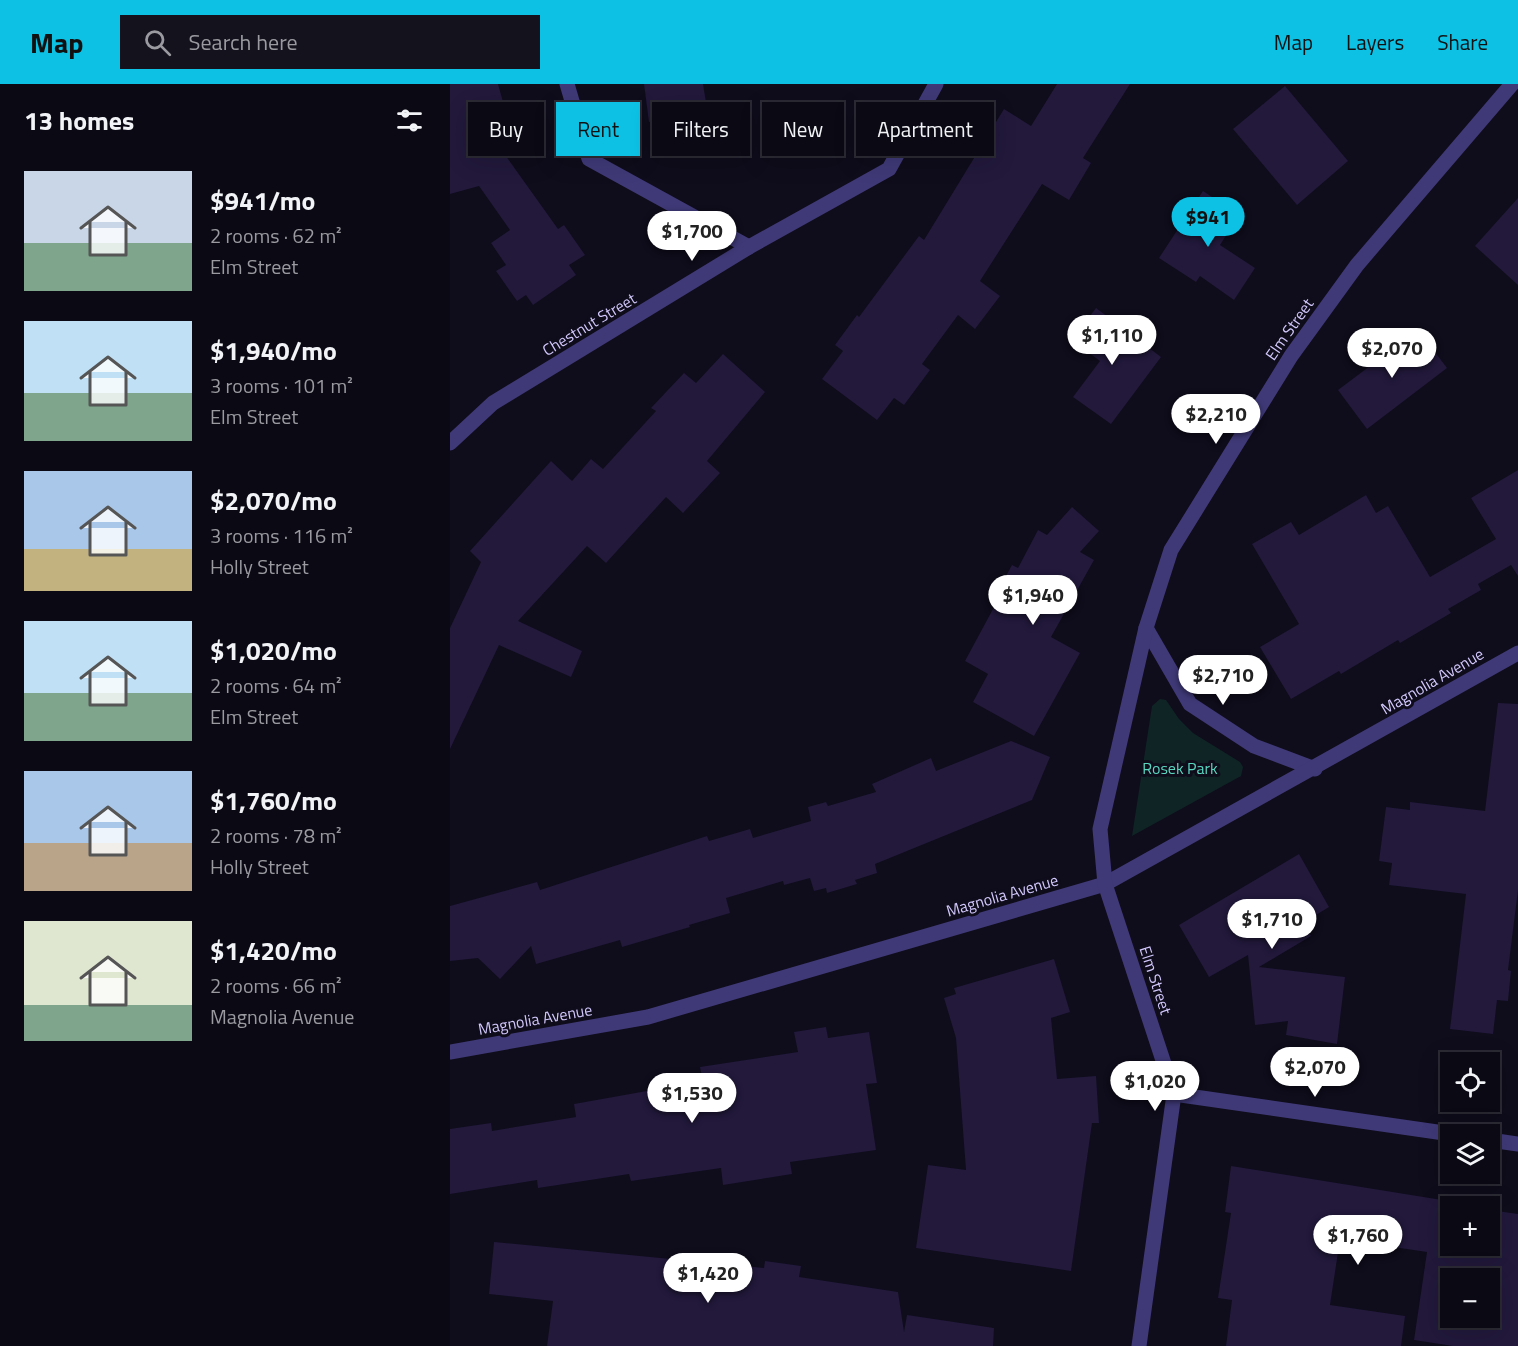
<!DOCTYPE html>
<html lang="en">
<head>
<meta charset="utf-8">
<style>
  body { margin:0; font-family:"Titillium Web",sans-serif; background:#14121d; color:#f1f3f6; height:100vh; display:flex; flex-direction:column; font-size:22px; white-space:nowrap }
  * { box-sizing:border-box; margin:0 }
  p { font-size:20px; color:#9a9aa0 }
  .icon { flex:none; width:33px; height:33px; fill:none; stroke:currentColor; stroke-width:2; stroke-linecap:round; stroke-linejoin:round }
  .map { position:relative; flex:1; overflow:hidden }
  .drawer { display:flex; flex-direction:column; background:#0b0914; width:450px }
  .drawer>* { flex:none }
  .guide { position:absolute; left:18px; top:18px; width:570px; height:54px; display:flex; gap:12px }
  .fabs { position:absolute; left:990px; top:968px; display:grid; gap:12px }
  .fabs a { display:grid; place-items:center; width:60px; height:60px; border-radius:0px; background:#0b0914; box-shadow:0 6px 24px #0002,0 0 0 2px #2b2a34; font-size:30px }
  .price { position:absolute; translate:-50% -51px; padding:0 14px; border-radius:21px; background:#fff; color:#222; font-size:20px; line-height:39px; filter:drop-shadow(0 2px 3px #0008) }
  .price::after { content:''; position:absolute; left:50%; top:36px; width:18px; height:14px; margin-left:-9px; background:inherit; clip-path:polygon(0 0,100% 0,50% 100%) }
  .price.on { background:#0cc1e4; color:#111 }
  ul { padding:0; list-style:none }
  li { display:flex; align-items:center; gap:18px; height:150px; padding:0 24px }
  li span { display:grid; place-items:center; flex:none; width:168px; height:120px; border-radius:0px; color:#555 }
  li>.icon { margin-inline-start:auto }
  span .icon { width:72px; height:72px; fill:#fffc; stroke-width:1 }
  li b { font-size:26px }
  h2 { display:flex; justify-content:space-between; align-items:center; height:72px; padding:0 24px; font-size:26px }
  .pill { padding:0 21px; border-radius:0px; background:#0b0914; box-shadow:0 6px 24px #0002,0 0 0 2px #2b2a34; font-size:21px; line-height:54px }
  .pill.on { background:#0cc1e4; color:#111 }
  header { display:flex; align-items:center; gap:36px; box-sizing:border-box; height:84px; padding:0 30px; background:#0cc1e4; color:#111 }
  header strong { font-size:28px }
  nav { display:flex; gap:33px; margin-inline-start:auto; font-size:21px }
  .search { width:420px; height:54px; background:#14121d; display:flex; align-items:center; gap:15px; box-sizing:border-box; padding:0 21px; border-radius:0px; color:#9a9aa0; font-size:22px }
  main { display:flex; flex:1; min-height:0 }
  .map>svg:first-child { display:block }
  .green { fill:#0f2424 }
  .building { fill:#22193b; fill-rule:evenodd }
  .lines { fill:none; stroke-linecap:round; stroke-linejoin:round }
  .street { stroke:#3f3977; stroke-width:15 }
  .labels { text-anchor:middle; stroke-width:6; stroke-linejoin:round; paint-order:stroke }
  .street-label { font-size:16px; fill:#d2c8fc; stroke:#0f0c1b }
  .park-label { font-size:16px; fill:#5ad6bf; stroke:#0f0c1b }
</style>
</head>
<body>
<header>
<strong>Map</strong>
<div class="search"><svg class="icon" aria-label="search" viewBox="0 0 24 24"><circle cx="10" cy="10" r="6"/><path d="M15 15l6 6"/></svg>Search here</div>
<nav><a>Map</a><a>Layers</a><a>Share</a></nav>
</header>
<main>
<section class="drawer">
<h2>13 homes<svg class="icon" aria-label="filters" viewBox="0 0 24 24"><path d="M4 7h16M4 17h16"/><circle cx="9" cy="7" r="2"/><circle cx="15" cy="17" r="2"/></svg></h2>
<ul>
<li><span style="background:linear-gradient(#c9d6e8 60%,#7fa58c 0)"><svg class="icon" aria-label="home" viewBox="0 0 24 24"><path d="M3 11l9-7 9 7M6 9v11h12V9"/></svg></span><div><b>$941/mo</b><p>2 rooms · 62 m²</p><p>Elm Street</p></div></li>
<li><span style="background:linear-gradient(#bfe0f5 60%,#7fa58c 0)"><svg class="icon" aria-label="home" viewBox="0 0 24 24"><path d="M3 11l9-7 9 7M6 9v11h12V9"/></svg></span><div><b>$1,940/mo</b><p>3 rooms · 101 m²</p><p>Elm Street</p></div></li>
<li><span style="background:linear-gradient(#a9c7e8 65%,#c2b280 0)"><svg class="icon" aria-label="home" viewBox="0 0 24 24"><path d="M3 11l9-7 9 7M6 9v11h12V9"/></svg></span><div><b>$2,070/mo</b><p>3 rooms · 116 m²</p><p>Holly Street</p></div></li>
<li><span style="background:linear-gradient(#bfe0f5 60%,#7fa58c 0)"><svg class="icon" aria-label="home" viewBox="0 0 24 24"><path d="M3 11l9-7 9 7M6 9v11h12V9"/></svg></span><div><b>$1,020/mo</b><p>2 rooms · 64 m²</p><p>Elm Street</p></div></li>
<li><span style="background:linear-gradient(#a9c7e8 60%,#b9a48a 0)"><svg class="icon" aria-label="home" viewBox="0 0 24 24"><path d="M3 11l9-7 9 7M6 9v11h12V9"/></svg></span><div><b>$1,760/mo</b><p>2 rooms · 78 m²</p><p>Holly Street</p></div></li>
<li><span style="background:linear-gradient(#dfe7d0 70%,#7fa58c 0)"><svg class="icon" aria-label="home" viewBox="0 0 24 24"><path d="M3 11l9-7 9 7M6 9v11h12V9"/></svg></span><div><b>$1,420/mo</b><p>2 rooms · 66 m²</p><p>Magnolia Avenue</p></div></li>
</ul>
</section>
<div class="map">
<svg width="1068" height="1262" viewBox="0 0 1068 1262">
  <rect width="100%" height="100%" fill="#0f0c1b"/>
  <path class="green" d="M 710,615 L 716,616 L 729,635 L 743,649 L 790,678 L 793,683 L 791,692 L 682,752 L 702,622 Z"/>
  <g class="building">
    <path d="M 0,0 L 48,0 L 66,64 L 53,68 L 108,145 L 114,141 L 135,171 L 119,181 L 126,191 L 83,221 L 76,211 L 67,217 L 46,187 L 56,181 L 41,159 L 60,146 L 29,102 L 0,110 Z"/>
    <path d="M 194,0 L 253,0 L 258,31 L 199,38 Z"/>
    <path d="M 607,0 L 680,0 L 633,74 L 641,79 L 619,116 L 592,100 L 530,197 L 550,212 L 525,245 L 508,231 L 472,280 L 480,286 L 454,321 L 444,314 L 427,336 L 372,295 L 393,267 L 385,261 L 407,231 L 409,233 L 469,152 L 474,156 L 554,25 L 581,42 Z"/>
    <path d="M 835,2 L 898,77 L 847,121 L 783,45 Z"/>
    <path d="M 753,107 L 789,131 L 770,161 L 805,184 L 784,216 L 750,192 L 746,198 L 709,174 Z"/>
    <path d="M 1068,114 L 1068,201 L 1025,162 Z"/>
    <path d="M 646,224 L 711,273 L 661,340 L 623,313 L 650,277 L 622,256 Z"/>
    <path d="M 968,246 L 997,284 L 917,345 L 888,306 Z"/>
    <path d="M 273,270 L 315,308 L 257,377 L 270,389 L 233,429 L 216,413 L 156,479 L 137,462 L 68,537 L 132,567 L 121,593 L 49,561 L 0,665 L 0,544 L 31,478 L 20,467 L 101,377 L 122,397 L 141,375 L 153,385 L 206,327 L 201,324 L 234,289 L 246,299 Z"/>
    <path d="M 1068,386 L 1068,492 L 1061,481 L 1028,500 L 1031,506 L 998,525 L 1001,529 L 950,559 L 948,556 L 891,590 L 889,587 L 841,615 L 810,563 L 849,540 L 802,460 L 841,438 L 849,451 L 916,411 L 926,429 L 938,422 L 980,493 L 1046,455 L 1021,414 Z"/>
    <path d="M 622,423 L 649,447 L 630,468 L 644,476 L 601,553 L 630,569 L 584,652 L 523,618 L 538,590 L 515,577 L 550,512 L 546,510 L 562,481 L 568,484 L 588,446 L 597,451 Z"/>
    <path d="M 1048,619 L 1068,620 L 1068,806 L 1058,886 L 1061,887 L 1058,917 L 1047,916 L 1043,950 L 1000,945 L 1016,810 L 939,801 L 942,779 L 929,777 L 936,723 L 960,726 L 960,718 L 1035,727 Z"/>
    <path d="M 561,657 L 600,673 L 582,716 L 425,780 L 427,789 L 405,796 L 407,800 L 377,809 L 376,804 L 364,807 L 360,794 L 334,801 L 333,797 L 276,814 L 280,829 L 239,841 L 240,843 L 172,863 L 170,856 L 86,880 L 81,862 L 50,895 L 28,874 L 0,877 L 0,822 L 87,798 L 90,806 L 257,752 L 259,757 L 300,745 L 303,754 L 361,737 L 358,723 L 376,718 L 378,722 L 426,708 L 422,700 L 481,674 L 486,687 Z"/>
    <path d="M 849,770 L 879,823 L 853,839 L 861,852 L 809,883 L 895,893 L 887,960 L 836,951 L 838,937 L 805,941 L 798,871 L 759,893 L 729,841 Z"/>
    <path d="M 604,875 L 620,928 L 601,934 L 607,995 L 646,992 L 649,1039 L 642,1039 L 621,1187 L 466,1164 L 478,1081 L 516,1086 L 506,954 L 494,914 L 506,910 L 504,904 Z"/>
    <path d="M 376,943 L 378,954 L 419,948 L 427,999 L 416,1000 L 426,1066 L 340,1078 L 342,1090 L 273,1101 L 271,1084 L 181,1097 L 179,1090 L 88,1104 L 87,1096 L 0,1110 L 0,1045 L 41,1039 L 42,1047 L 126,1033 L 124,1020 L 253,997 L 250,983 L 348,968 L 344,948 Z"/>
    <path d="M 781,1082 L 1023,1121 L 1000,1122 L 1000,1161 L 1040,1161 L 1040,1126 L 1068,1130 L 1068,1262 L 1003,1262 L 964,1256 L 977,1168 L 890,1155 L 880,1221 L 955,1232 L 951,1262 L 776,1262 L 782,1216 L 768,1214 L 781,1129 L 775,1128 ZM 1000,1194 L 1040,1194 L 1040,1233 L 1000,1233 Z"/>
    <path d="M 44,1158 L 314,1184 L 315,1177 L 351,1182 L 349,1193 L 448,1208 L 454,1248 L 457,1231 L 544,1244 L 543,1262 L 97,1262 L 103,1217 L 39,1210 Z"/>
  </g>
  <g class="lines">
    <g class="street">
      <path d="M 117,0 L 139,75 L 299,163"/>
      <path d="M 0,359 L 43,319 L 299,163 L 439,85 L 486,0"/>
      <path d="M 696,544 L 740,620 L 804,662 L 865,685"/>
      <path d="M 0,968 L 198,933 L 655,800 L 1068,569"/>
      <path d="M 724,1010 L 1001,1050"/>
      <path d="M 1040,1056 L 1068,1060"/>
      <path d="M 689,1262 L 724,1010 L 655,800 L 650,745 L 696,544 L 721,466 L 841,272 L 907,181 L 1062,0"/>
    </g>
  </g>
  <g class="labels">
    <g class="street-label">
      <text transform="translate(139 240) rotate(-31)" y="6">Chestnut Street</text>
      <text transform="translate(839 245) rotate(-55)" y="6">Elm Street</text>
      <text transform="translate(982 597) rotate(-30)" y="6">Magnolia Avenue</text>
      <text transform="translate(552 811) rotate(-16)" y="6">Magnolia Avenue</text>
      <text transform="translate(706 896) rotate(72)" y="6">Elm Street</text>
      <text transform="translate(85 935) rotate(-10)" y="6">Magnolia Avenue</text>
    </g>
    <g class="park-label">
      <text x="730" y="690">Rosek Park</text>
    </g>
  </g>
</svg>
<div class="fabs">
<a><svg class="icon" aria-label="locate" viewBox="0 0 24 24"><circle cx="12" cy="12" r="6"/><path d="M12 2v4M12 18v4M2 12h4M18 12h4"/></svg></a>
<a><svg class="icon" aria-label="layers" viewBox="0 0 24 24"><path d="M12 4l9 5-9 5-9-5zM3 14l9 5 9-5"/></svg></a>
<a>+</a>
<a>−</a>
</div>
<b class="price on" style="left:758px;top:164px">$941</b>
<b class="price" style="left:242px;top:178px">$1,700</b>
<b class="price" style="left:662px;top:282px">$1,110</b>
<b class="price" style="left:942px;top:295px">$2,070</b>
<b class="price" style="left:766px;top:361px">$2,210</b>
<b class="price" style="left:583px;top:542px">$1,940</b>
<b class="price" style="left:773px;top:622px">$2,710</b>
<b class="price" style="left:822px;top:866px">$1,710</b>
<b class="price" style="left:865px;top:1014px">$2,070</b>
<b class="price" style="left:705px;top:1028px">$1,020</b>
<b class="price" style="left:242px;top:1040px">$1,530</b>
<b class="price" style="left:908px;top:1182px">$1,760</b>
<b class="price" style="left:258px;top:1220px">$1,420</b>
<div class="guide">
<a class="pill">Buy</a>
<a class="pill on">Rent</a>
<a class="pill">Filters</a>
<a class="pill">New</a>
<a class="pill">Apartment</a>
</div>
</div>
</main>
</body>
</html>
